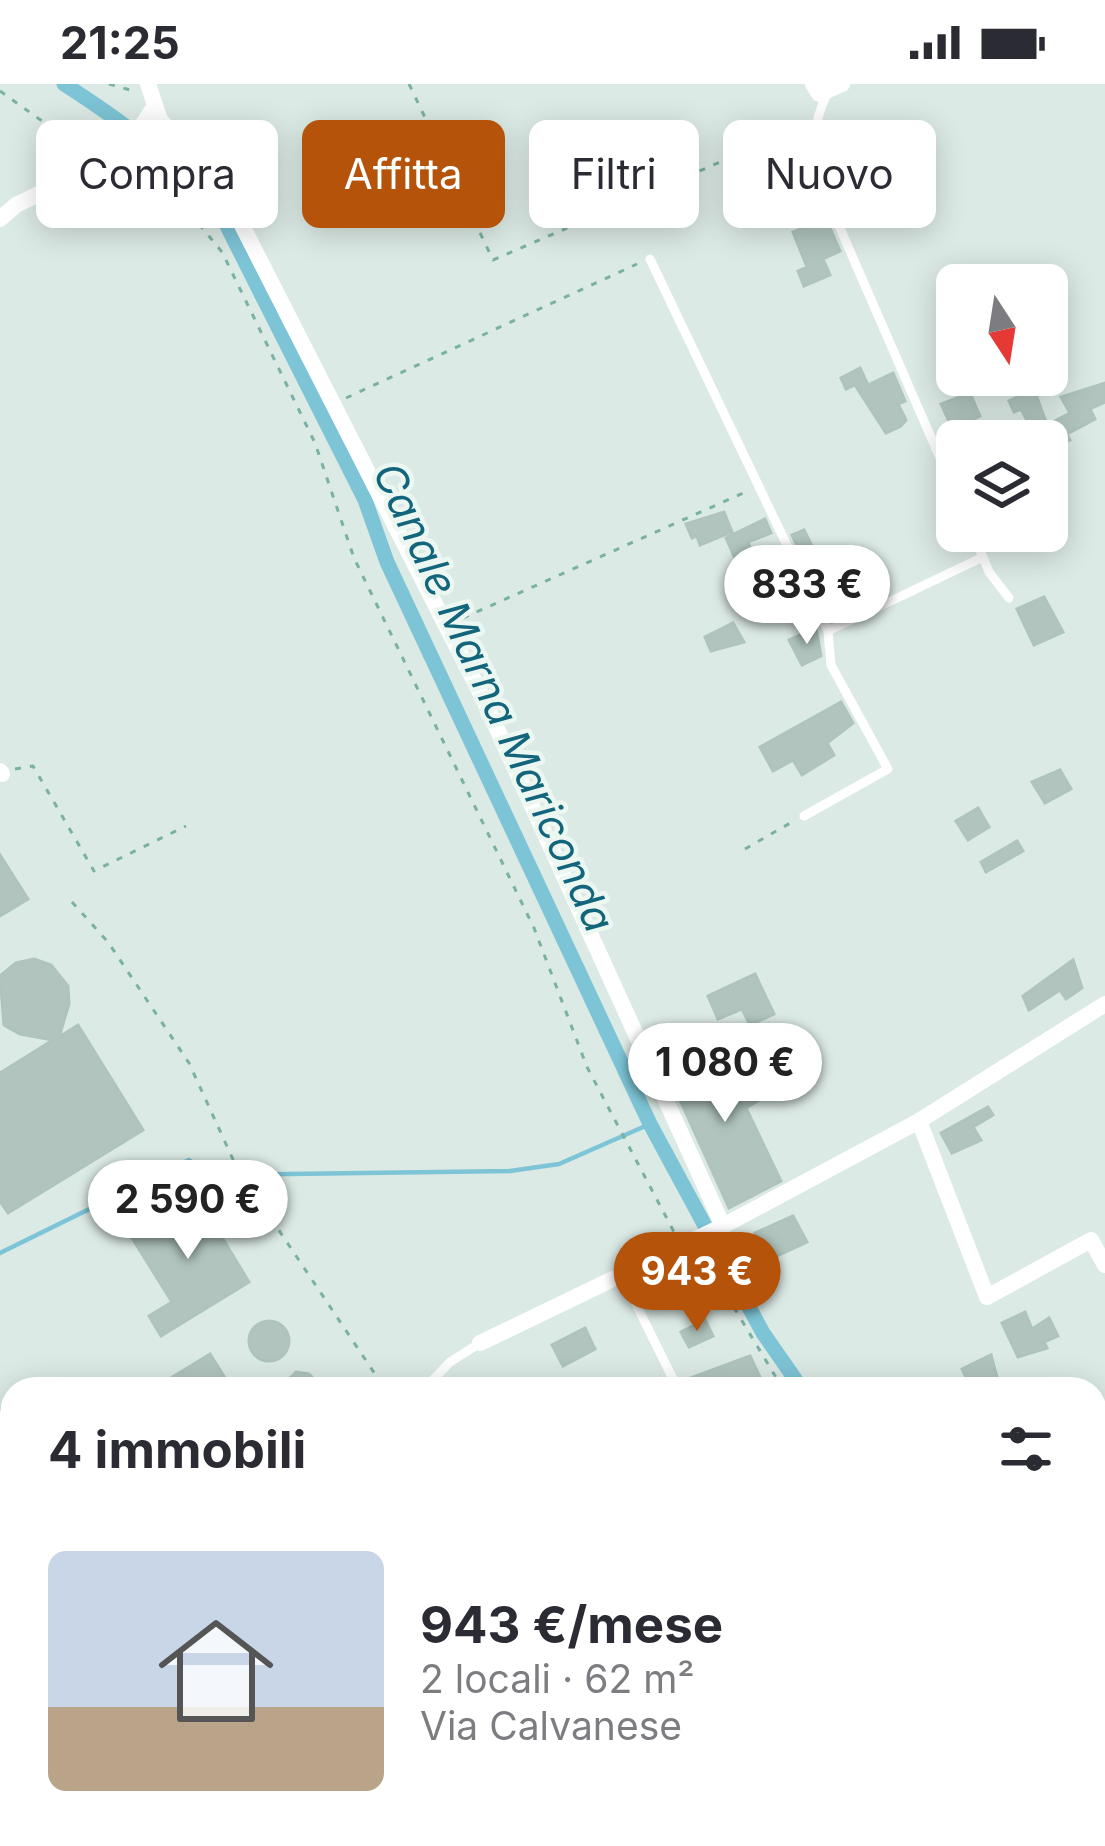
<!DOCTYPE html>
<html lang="it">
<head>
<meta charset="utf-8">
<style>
  body { margin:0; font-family:Inter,sans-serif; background:#f7f7f7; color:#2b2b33; height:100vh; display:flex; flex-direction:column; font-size:45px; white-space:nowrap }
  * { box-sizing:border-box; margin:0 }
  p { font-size:39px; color:#7c7c81 }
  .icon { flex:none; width:66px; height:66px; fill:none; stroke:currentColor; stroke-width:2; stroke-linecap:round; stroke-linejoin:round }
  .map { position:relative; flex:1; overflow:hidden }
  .drawer { position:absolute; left:0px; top:1293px; width:1107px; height:471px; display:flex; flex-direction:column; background:#fff; border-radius:36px 36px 0 0; box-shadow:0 6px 30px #0003 }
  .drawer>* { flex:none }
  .hud { position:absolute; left:36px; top:36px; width:1035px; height:108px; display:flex; gap:24px }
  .needle { width:78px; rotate:168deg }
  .controls { position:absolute; left:936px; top:180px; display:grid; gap:24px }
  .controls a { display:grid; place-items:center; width:132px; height:132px; border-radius:18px; background:#fff; box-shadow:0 6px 30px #0003; font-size:60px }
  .price { position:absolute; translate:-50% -102px; padding:0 27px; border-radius:42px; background:#fff; color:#222; font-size:39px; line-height:78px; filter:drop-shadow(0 3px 6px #0008) }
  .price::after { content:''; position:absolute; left:50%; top:72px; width:36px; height:27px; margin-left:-18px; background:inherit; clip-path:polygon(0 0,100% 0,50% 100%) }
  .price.selected { background:#b45309; color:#fff }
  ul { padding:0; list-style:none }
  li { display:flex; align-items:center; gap:36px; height:300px; padding:0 48px }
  li span { display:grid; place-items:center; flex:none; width:336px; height:240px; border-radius:18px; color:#555 }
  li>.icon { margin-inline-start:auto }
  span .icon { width:144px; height:144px; fill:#fffc; stroke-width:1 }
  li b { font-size:51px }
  h2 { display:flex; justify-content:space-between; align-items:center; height:144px; padding:0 48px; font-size:51px }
  .chip { padding:0 42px; border-radius:18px; background:#fff; box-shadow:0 6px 30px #0003; font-size:42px; line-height:108px }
  .chip.selected { background:#b45309; color:#fff }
  .status { display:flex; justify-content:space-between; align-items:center; height:84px; padding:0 60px; background:#fff; direction:ltr }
  .status svg { height:33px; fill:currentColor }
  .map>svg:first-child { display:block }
  .built { fill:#cadad4 }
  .water { fill:#7dc4d6 }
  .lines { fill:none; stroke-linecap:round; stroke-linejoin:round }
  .stream { stroke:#7dc4d6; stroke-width:4.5 }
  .canal { stroke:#7dc4d6; stroke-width:15 }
  .building { fill:#b1c5be; stroke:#aec4bc; stroke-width:3 }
  .path { stroke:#79b1a2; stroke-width:3; stroke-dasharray:6 9; stroke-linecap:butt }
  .lane { stroke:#fff; stroke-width:9 }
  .street { stroke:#fff; stroke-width:16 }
  .labels { text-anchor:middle; stroke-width:9; stroke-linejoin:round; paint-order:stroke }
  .water-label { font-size:42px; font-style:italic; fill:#12657b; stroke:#ecf7f2 }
</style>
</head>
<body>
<div class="status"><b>21:25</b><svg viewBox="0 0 49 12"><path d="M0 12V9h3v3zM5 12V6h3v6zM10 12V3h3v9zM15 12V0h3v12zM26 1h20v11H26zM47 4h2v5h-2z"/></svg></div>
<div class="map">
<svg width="1105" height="1762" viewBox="0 0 1105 1762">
  <rect width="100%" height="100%" fill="#dceae5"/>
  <path class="built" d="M 213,1752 L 494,1752 L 499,1762 L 195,1762 Z"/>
  <path class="water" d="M 12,1321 L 12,1409 L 11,1409 L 0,1407 L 0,1323 Z"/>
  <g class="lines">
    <path class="stream" d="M 0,1169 L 189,1076 L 210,1091 L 510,1087 L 559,1080 L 650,1040"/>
    <g class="canal">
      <path d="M 64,0 C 126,40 180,79 225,138 L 365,416 L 387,478 L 650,1040 L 763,1249 L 802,1305"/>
      <path d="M 1095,1529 L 1105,1535"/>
    </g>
  </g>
  <g class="building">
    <path d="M 803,56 L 815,108 L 808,111 L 820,137 L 826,135 L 840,167 L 823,175 L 830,191 L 804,202 L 798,187 L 807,183 L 793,148 L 806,143 L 790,107 L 796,104 L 784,83 L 776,87 L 769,71 Z"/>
    <path d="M 860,284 L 868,301 L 893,289 L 905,317 L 898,320 L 906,336 L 901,342 L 886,349 L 855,301 L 846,305 L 841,294 Z"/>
    <path d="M 1105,299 L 1105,318 L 1090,325 L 1095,335 L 1067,350 L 1070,356 L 1059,361 L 1046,341 L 1033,348 L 1021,325 L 1014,328 L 1009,317 L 1034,305 L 1047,341 L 1070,329 L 1061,313 Z"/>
    <path d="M 970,309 L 980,332 L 953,346 L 941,320 Z"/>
    <path d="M 724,428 L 732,448 L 700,461 L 697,452 L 692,454 L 686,440 Z"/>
    <path d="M 765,435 L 771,449 L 748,458 L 751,466 L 734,472 L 726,454 Z"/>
    <path d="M 804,446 L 828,495 L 842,488 L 845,495 L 869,484 L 882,511 L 832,535 L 792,451 Z"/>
    <path d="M 790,488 L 798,505 L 768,519 L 762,506 Z"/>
    <path d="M 1044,513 L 1063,548 L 1034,561 L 1017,525 Z"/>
    <path d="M 733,539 L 744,558 L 711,567 L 705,553 Z"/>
    <path d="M 816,544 L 821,572 L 802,581 L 789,556 Z"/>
    <path d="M 841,618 L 853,639 L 827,659 L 834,671 L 802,691 L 793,676 L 773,687 L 760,663 Z"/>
    <path d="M 1060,686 L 1071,705 L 1045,719 L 1032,698 Z"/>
    <path d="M 978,724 L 989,743 L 968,756 L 956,737 Z"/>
    <path d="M 1017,757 L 1023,767 L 986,788 L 981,778 Z"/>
    <path d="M 0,771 L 28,815 L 0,832 Z"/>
    <path d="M 34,875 L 51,881 L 68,902 L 69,920 L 59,953 L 78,941 L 143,1046 L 8,1129 L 0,1117 L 0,989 L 53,956 L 20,950 L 4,941 L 0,892 L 16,879 Z"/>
    <path d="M 1073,876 L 1082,904 L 1066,915 L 1060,906 L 1029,926 L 1023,912 Z"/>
    <path d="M 755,890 L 774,930 L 750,941 L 742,925 L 718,935 L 708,912 Z"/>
    <path d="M 716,961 L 739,1010 L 766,995 L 774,1007 L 746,1024 L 781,1097 L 729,1124 L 666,985 Z"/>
    <path d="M 988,1023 L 993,1031 L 973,1043 L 981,1056 L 952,1069 L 941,1049 Z"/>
    <path d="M 195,1109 L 249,1198 L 161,1252 L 149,1232 L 172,1218 L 129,1149 Z"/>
    <path d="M 793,1132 L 807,1158 L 768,1176 L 755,1149 Z"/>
    <path d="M 1025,1228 L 1032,1245 L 1049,1234 L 1058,1252 L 1044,1258 L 1047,1264 L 1018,1273 L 1002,1239 Z"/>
    <path d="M 705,1236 L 713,1252 L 689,1263 L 681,1248 Z"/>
    <circle cx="269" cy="1257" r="20"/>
    <path d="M 585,1244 L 595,1265 L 563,1282 L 552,1261 Z"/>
    <path d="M 210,1270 L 232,1305 L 153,1305 Z"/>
    <path d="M 991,1271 L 998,1297 L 992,1300 L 995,1305 L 971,1305 L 962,1285 Z"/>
    <path d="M 750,1272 L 760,1293 L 735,1305 L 689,1305 L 685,1296 Z"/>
    <path d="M 296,1288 L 309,1290 L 323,1305 L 279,1305 Z"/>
  </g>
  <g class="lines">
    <g class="path">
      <path d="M 109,0 L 137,8"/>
      <path d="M 409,0 L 493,176 L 806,41"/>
      <path d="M 0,7 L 87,69"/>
      <path d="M 135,78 L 167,101 L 222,168 L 315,359 L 354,474 L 534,844 L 587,983 L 674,1148"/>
      <path d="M 346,314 L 637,180"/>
      <path d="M 463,534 L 750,406"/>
      <path d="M 15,685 L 33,682 L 94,787 L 186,742"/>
      <path d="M 745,765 L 792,738"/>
      <path d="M 72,818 L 108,858 L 189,979 L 236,1082 L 385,1305"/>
      <path d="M 703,1172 L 783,1305"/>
      <path d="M 441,1303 L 462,1298 L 476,1305"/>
      <path d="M 1095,1559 L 1105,1565"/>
      <path d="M 0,1597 L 12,1591"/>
    </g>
    <g class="lane">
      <path d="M 828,8 C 810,44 813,66 823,105 L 957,413"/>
      <path d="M 650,175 L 828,547"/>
      <path d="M 972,447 L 989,488 L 1009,514"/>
      <path d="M 804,732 L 888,685 L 831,581 L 828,547 L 983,473"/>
      <path d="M 620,1188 L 678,1305"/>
      <path d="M 424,1305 L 450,1278 L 480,1259"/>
      <path d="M 996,1752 L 1000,1762"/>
      <path d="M 1080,1752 L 1085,1762"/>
    </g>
    <g class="street">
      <path d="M 148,0 L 160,36 L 224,106 L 483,614 L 723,1142"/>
      <path d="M 813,0 L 819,10 L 842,0"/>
      <path d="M 0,135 L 16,121 L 124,69 L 154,23"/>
      <path d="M 0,687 L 2,690"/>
      <path d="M 919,1037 L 987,1213 L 1091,1156 L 1105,1181"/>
      <path d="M 480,1259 L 723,1142 L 919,1037 L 1105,920"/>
    </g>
  </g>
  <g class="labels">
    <g class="water-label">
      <text transform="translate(494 613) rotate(65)" y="15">Canale Marna Mariconda</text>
    </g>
  </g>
</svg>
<div class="controls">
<a><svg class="needle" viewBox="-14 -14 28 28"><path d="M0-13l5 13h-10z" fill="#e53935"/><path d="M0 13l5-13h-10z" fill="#7c7c81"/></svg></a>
<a><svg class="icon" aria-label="layers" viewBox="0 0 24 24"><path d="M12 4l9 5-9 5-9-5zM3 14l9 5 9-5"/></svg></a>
</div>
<b class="price" style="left:807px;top:563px">833 €</b>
<b class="price" style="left:725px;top:1041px">1 080 €</b>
<b class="price" style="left:188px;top:1178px">2 590 €</b>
<b class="price selected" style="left:697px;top:1250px">943 €</b>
<div class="hud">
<a class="chip">Compra</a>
<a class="chip selected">Affitta</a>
<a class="chip">Filtri</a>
<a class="chip">Nuovo</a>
</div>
<section class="drawer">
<h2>4 immobili<svg class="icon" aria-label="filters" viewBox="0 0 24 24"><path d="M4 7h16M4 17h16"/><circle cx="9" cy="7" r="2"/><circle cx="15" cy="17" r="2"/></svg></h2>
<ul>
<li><span style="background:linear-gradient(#c9d6e8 65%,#b9a48a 0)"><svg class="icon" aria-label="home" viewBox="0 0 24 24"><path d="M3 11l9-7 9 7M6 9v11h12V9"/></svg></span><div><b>943 €/mese</b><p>2 locali · 62 m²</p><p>Via Calvanese</p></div></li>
</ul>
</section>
</div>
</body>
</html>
